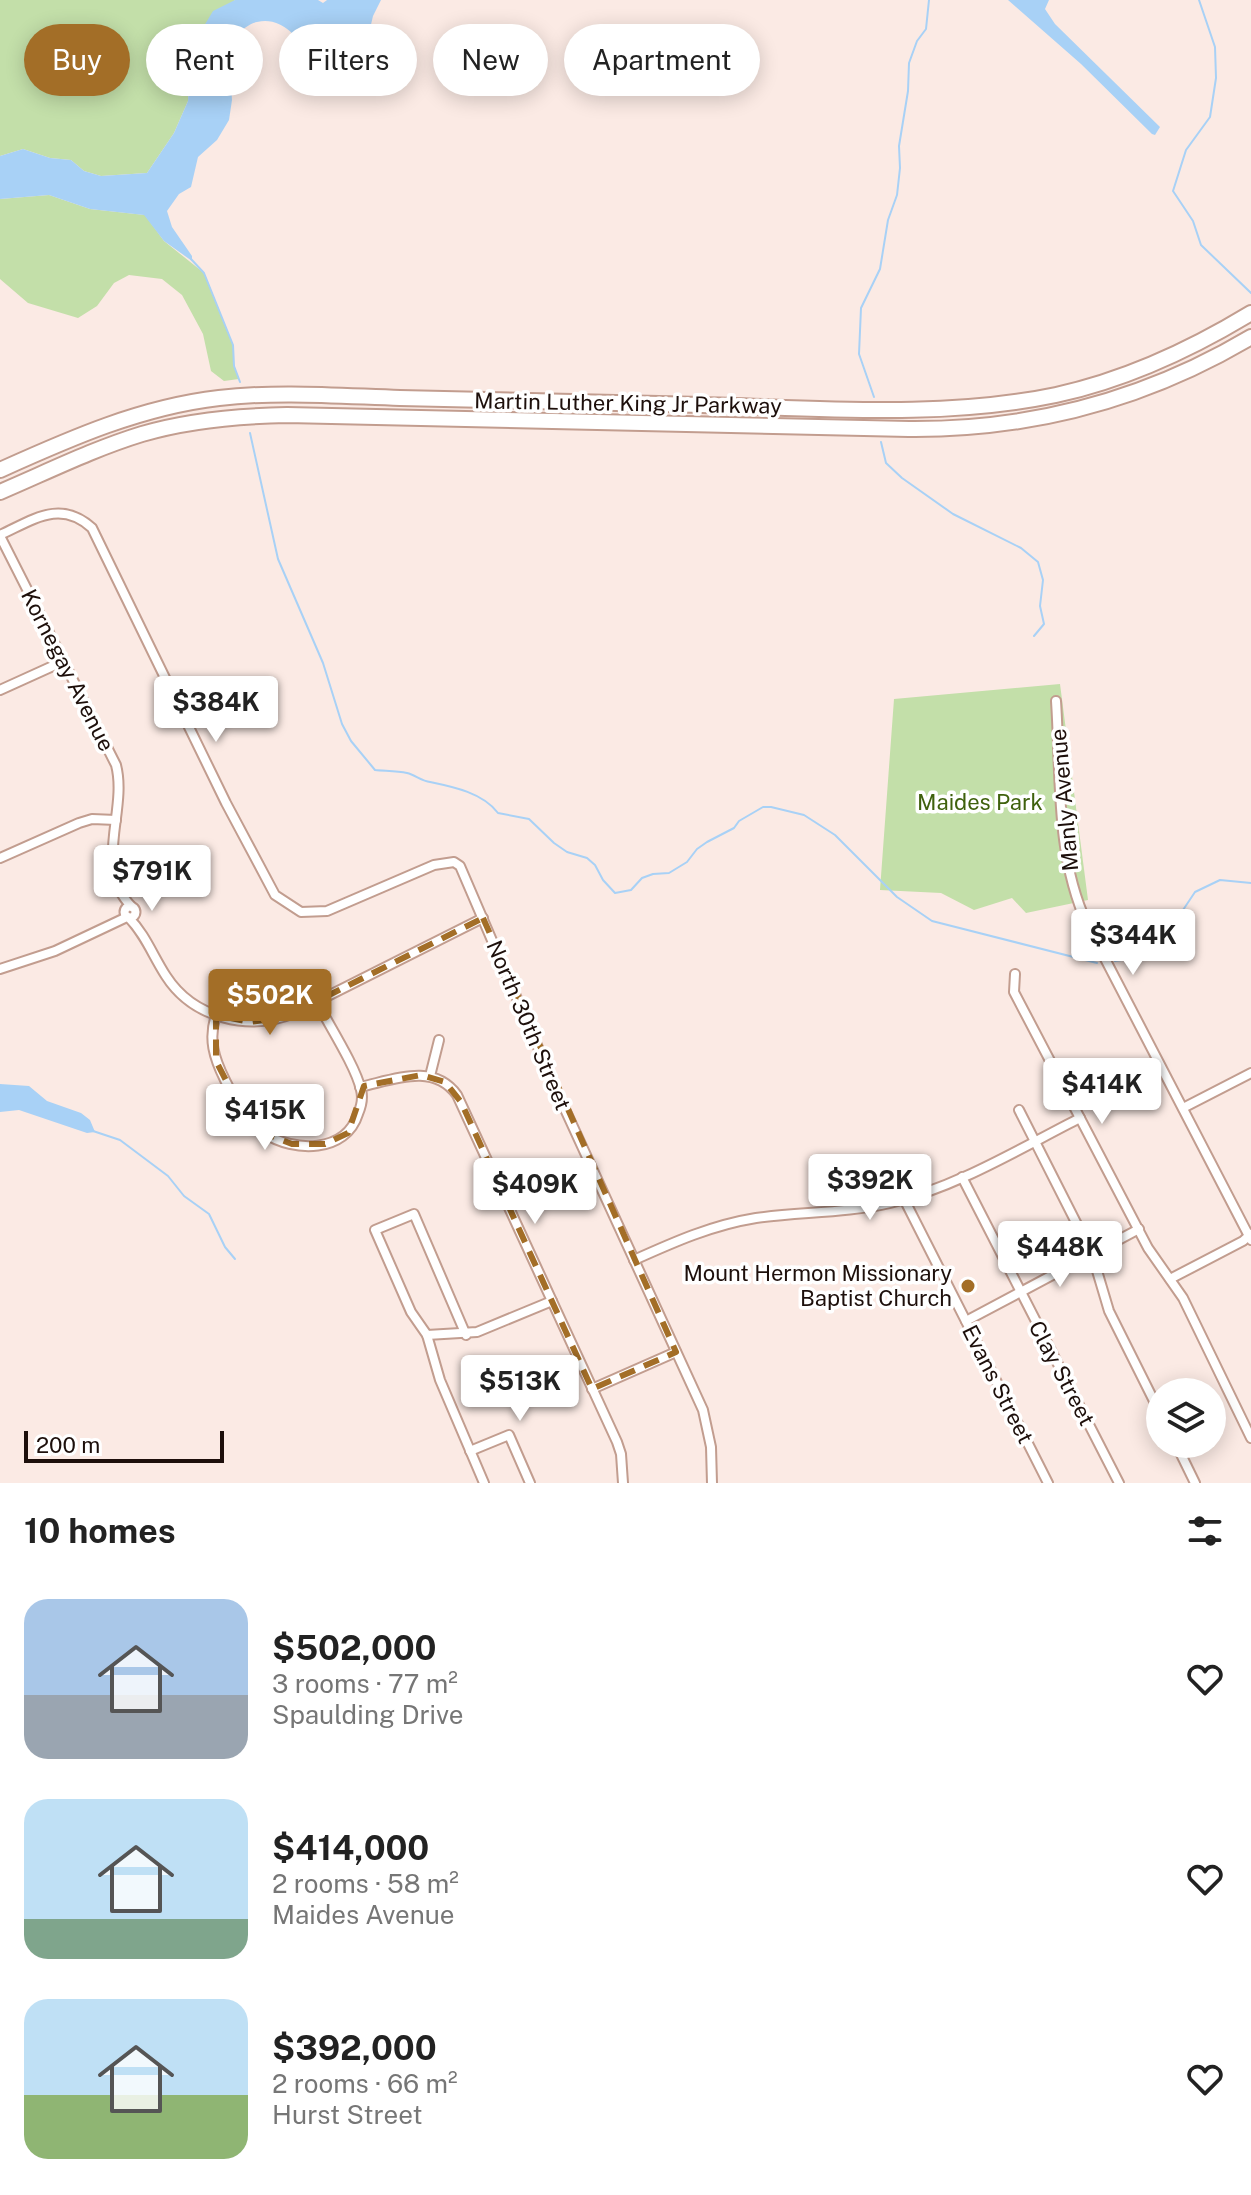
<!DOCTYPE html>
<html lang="en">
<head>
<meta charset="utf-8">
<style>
  body { margin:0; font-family:"Public Sans",sans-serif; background:#f6f6f6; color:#222; height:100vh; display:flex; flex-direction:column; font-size:30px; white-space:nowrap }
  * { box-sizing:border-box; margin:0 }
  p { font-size:26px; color:#767676 }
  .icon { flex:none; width:44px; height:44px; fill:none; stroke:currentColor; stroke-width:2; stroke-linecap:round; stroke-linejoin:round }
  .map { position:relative; height:1483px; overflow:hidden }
  .panel { display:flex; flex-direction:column; background:#fff; flex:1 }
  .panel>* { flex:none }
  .guide { position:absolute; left:24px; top:24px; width:800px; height:72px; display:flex; gap:16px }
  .controls { position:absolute; left:1146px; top:1378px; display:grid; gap:16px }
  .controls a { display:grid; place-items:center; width:80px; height:80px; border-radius:50%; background:#fff; box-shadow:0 4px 20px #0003; font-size:40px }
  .scale { position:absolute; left:24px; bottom:20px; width:200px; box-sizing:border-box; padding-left:8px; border:4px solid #1d0f0b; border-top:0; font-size:22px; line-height:28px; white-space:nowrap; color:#1d0f0b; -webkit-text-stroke:6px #fff; paint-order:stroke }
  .price { position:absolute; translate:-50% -68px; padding:0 18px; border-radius:8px; background:#fff; color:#222; font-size:26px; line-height:52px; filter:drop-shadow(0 2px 4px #0008) }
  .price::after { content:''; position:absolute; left:50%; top:48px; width:24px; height:18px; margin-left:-12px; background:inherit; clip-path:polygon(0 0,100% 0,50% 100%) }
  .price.selected { background:#a36e27; color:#fff }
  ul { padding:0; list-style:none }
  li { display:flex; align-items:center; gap:24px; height:200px; padding:0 24px }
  li span { display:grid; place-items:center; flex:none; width:224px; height:160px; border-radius:24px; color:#555 }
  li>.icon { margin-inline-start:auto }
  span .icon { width:96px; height:96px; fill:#fffc; stroke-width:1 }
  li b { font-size:34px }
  h2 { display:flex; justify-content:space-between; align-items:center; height:96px; padding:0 24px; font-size:34px }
  .tag { padding:0 28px; border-radius:36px; background:#fff; box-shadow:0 4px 20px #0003; font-size:28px; line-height:72px }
  .tag.selected { background:#a36e27; color:#fff }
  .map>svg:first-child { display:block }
  .green { fill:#c3dfa9 }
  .water { fill:#a8d1f6 }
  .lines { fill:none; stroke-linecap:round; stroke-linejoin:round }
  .stream { stroke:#a8d1f6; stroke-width:2 }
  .minor-casing { stroke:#c29d8f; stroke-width:12 }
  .motorway-casing { stroke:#c29d8f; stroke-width:18 }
  .minor { stroke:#fff; stroke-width:8 }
  .motorway { stroke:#fff; stroke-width:14 }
  .marked { fill:none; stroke:#a36e27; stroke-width:6; stroke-dasharray:16 10; stroke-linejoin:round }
  .poi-dot { fill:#a36e27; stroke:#fff; stroke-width:3 }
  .labels { text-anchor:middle; stroke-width:7; stroke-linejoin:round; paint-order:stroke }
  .street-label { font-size:22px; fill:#1d0f0b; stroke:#fff }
  .park-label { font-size:22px; fill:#3f610d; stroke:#fff }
  .poi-label { font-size:22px; fill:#1d0f0b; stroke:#fff; text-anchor:end }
</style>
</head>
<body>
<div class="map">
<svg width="1251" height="1483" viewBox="0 0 1251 1483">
  <rect width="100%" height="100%" fill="#fbeae4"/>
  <g class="green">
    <path d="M 0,0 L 235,0 L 190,62 L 188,101 L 174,133 L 147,173 L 101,176 L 84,171 L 71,160 L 50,158 L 23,149 L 0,156 Z"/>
    <path d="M 49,195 L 90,209 L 145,215 L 164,241 L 204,273 L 233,345 L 234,365 L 239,379 L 224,381 L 211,371 L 203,334 L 182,295 L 162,279 L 129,275 L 114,283 L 97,306 L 78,318 L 28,303 L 0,279 L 0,199 Z"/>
    <path d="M 1060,684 L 1088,900 L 1026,913 L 1012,898 L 974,910 L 941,893 L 880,890 L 894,699 Z"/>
  </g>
  <g class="water">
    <path d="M 235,0 L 318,0 L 323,3 L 327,0 L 381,0 L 373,16 L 361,67 L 350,71 L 339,53 L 310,52 C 296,37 281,16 257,22 C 250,23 241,31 235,35 L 229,55 L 232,100 L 229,120 L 217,140 L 198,157 L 191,187 L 179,194 L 167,211 L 172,227 L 192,256 L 192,261 L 164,241 L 144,215 L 90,209 L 49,195 L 0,199 L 0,156 L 23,149 L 50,158 L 71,160 L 84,171 L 101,176 L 147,173 L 174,133 L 188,101 L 190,62 L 204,26 L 213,11 Z"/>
    <path d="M 1008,0 L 1049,0 L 1045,9 L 1055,24 L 1160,127 L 1155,135 L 1152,134 L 1081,64 Z"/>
    <path d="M 0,1084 L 29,1086 L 47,1101 L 81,1113 L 90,1120 L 95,1132 L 87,1133 L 19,1110 L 0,1112 Z"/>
  </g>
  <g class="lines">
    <g class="stream">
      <path d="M 1199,0 L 1215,47 L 1216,78 L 1210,117 L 1186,150 L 1173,191 L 1193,221 L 1201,245 L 1251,293"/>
      <path d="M 191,259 L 204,273 L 233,345 L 234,366 L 240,382"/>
      <path d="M 874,397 L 859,354 L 861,308 L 880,269 L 888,220 L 897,195 L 900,168 L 899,146 L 908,91 L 909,63 L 917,41 L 926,29 L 929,0"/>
      <path d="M 250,433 L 278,559 L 323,663 L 342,724 L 351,741 L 375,770 C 385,771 397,771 407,773 C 415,775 422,781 430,782 C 454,787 483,793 498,813 L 529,819 L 554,843 L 567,852 L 587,858 L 595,865 L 603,880 L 615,893 L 631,890 L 642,878 L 653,874 L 669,873 L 687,862 L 697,849 L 707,842 L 734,828 L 739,821 L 763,807 L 771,807 L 804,815 L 835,835 L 897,897 L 932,921 L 1097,963"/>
      <path d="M 881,442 L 886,463 L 902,478 L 953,514 L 1021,548 L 1038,562 L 1043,580 L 1040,606 L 1044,624 L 1034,636"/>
      <path d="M 1115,961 L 1142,957 L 1161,933 L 1179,916 L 1195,892 L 1220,880 L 1251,883"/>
      <path d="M 93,1131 L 120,1140 L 168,1176 L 184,1196 L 209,1214 L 225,1247 L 235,1259"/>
    </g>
    <defs>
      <g id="minor">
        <path d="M 0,535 C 33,520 60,499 92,528 L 226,803 L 275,895 L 301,912 L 327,911 L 434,865 L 454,862 L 460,866 L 558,1094 L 703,1410 L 711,1447 L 712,1483"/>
        <path d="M 0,536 L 116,765 C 128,811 92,868 132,907"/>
        <path d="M 0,690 L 64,661"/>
        <path d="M 1056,701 C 1061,776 1055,854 1087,924 L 1251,1240"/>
        <path d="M 0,858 L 79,823 L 92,819 L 116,820"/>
        <circle cx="130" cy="912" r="5.5"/>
        <path d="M 129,918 C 145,934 153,956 166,976 C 193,1018 249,1032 294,1013 L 483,918"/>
        <path d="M 0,969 L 55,951 L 127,917"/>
        <path d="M 1015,974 L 1014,992 L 1148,1248 L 1183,1298 L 1251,1438"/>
        <path d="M 216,1015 C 208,1039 214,1058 225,1080 C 235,1100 245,1121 264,1133 C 294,1153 346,1153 358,1114 C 361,1107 363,1097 361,1090 C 356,1067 329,1025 317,1002"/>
        <path d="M 430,1076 L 439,1040"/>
        <path d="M 360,1087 C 393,1080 433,1062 457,1095 L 617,1442 L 621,1454 L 623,1483"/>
        <path d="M 1183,1108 L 1251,1073"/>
        <path d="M 1019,1110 L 1092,1254 L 1109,1311 L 1160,1413"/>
        <path d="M 962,1177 L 1119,1483"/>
        <path d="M 904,1199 L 1048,1483"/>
        <path d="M 634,1260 C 674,1242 712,1225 756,1218 C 800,1212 847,1213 890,1203 C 957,1187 1019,1149 1080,1118"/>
        <path d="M 1170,1279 L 1243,1241 L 1251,1234"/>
        <path d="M 966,1321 L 1139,1229"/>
        <path d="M 427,1335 L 477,1332 L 552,1301"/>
        <path d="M 466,1335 L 414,1214 L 375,1230 L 411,1312 L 427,1335 L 440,1380 L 484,1483"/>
        <path d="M 592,1389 L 676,1352"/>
        <path d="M 1176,1444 L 1195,1483"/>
        <path d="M 470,1451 L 509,1435 L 530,1483"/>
      </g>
      <g id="motorway">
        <path d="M 0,470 C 71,438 141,407 219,398 C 278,391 340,396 400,398 C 500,401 601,402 702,405 C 819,408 941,419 1056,395 C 1125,380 1190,350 1251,313"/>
        <path d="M 0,492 C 47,472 93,449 142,434 C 189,420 238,416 287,415 L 909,429 C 1032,430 1145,400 1251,337"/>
      </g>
    </defs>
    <use href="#minor" class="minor-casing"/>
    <use href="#motorway" class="motorway-casing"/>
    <use href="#minor" class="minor"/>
    <use href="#motorway" class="motorway"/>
  </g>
  <path class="marked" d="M 483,918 L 676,1352 L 592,1389 L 461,1102 L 445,1082 L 421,1075 L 364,1086 L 348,1133 L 325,1144 L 292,1144 L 264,1133 L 242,1111 L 216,1061 L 216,1015 L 250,1022 L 285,1017 Z"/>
  <circle class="poi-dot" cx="968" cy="1286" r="8"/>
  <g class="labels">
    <g class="street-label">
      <text transform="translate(628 403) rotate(1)" y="8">Martin Luther King Jr Parkway</text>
      <text transform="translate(68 670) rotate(63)" y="8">Kornegay Avenue</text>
      <text transform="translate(1064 800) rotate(-95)" y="8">Manly Avenue</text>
      <text transform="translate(529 1025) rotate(67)" y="8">North 30th Street</text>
      <text transform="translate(1062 1373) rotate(62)" y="8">Clay Street</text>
      <text transform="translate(998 1384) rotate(63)" y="8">Evans Street</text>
    </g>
    <g class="park-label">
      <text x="980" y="810">Maides Park</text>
    </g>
    <g class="poi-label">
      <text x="952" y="1281">Mount Hermon Missionary<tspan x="952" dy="25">Baptist Church</tspan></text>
    </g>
  </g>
</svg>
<div class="controls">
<a><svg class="icon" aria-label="layers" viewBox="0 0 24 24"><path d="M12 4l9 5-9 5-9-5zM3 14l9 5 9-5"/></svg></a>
</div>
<div class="scale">200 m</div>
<b class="price" style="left:216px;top:744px">$384K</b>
<b class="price" style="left:152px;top:913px">$791K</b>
<b class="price" style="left:1133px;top:977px">$344K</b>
<b class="price selected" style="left:270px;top:1037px">$502K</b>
<b class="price" style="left:1102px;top:1126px">$414K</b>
<b class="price" style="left:265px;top:1152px">$415K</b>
<b class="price" style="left:870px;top:1222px">$392K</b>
<b class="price" style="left:535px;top:1226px">$409K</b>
<b class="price" style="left:1060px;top:1289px">$448K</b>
<b class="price" style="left:520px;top:1423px">$513K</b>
<div class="guide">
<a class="tag selected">Buy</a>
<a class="tag">Rent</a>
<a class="tag">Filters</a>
<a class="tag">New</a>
<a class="tag">Apartment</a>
</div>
</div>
<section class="panel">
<h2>10 homes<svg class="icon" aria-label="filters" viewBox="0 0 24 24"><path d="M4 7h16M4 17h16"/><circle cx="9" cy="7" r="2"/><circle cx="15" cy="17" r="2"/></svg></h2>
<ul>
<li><span style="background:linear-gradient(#a9c7e8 60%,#9aa5b1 0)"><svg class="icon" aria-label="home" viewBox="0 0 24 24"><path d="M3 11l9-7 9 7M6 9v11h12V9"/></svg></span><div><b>$502,000</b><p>3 rooms · 77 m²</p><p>Spaulding Drive</p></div><svg class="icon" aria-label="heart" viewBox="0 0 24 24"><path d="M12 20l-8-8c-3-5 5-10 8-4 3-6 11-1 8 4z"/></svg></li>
<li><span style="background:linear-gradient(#bfe0f5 75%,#7fa58c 0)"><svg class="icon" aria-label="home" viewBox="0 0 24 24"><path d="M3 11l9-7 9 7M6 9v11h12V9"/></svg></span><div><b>$414,000</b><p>2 rooms · 58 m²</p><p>Maides Avenue</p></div><svg class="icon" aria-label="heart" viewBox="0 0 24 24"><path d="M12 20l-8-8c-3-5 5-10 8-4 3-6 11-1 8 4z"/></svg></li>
<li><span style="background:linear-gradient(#bfe0f5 60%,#8fb573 0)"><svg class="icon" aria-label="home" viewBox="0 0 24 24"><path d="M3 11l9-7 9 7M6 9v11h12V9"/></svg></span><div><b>$392,000</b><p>2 rooms · 66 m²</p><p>Hurst Street</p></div><svg class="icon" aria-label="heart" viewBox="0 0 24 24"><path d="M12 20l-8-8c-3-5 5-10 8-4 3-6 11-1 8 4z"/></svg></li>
</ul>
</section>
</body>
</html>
